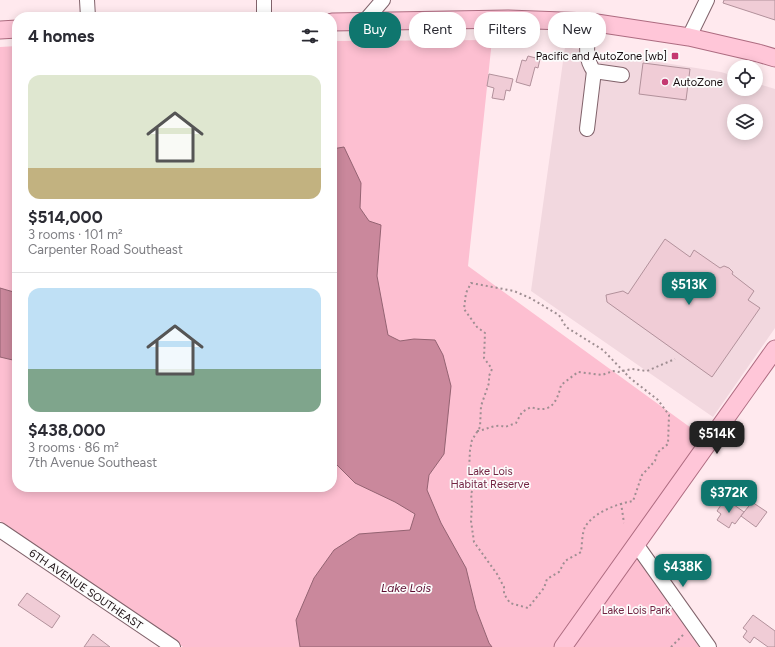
<!DOCTYPE html>
<html lang="en">
<head>
<meta charset="utf-8">
<style>
  body { margin:0; font-family:Figtree,sans-serif; background:#f7f7f7; color:#2b2b33; height:100vh; display:flex; flex-direction:column; font-size:15px; white-space:nowrap }
  * { box-sizing:border-box; margin:0 }
  p { font-size:13px; color:#7c7c81 }
  .icon { flex:none; width:22px; height:22px; fill:none; stroke:currentColor; stroke-width:2; stroke-linecap:round; stroke-linejoin:round }
  .map { position:relative; flex:1; overflow:hidden }
  .details { position:absolute; left:12px; top:12px; width:325px; height:480px; display:flex; flex-direction:column; background:#fff; border-radius:16px; box-shadow:0 2px 10px #0003 }
  .details>* { flex:none }
  .hud { position:absolute; left:349px; top:12px; width:366px; height:36px; display:flex; gap:8px }
  .controls { position:absolute; left:727px; top:60px; display:grid; gap:8px }
  .controls a { display:grid; place-items:center; width:36px; height:36px; border-radius:50%; background:#fff; box-shadow:0 2px 10px #0003; font-size:20px }
  .price { position:absolute; translate:-50% -34px; padding:0 9px; border-radius:8px; background:#0f766e; color:#fff; font-size:13px; line-height:26px; filter:drop-shadow(0 1px 2px #0008) }
  .price::after { content:''; position:absolute; left:50%; top:24px; width:12px; height:9px; margin-left:-6px; background:inherit; clip-path:polygon(0 0,100% 0,50% 100%) }
  .price.active { background:#222; color:#fff }
  ul { padding:0; list-style:none }
  li { display:grid; align-content:center; gap:8px; height:212px; padding:0 16px }
  li+li { border-top:1px solid #e1e1e2 }
  li span { display:grid; place-items:center; height:124px; border-radius:12px; color:#555 }
  li>.icon { margin-inline-start:auto }
  span .icon { width:72px; height:72px; fill:#fffc; stroke-width:1 }
  li b { font-size:17px }
  h2 { display:flex; justify-content:space-between; align-items:center; height:48px; padding:0 16px; font-size:17px }
  .pill { padding:0 14px; border-radius:16px; background:#fff; box-shadow:0 2px 10px #0003; font-size:14px; line-height:36px }
  .pill.active { background:#0f766e; color:#fff }
  .map>svg:first-child { display:block }
  .built { fill:#f2d8df; fill-rule:evenodd }
  .green { fill:#fdbfd1 }
  .water { fill:#ca889c; stroke:#946372 }
  .building { fill:#f0ccd6; stroke:#b2919b }
  .lines { fill:none; stroke-linecap:round; stroke-linejoin:round }
  .minor-casing { stroke:#81636b; stroke-width:16 }
  .major-casing { stroke:#ae6c81; stroke-width:19 }
  .path { stroke:#9f8e92; stroke-width:2; stroke-dasharray:2 3; stroke-linecap:butt }
  .minor { stroke:#fff; stroke-width:14 }
  .major { stroke:#ffc6d8; stroke-width:17 }
  .poi-dot { fill:#c43a72; stroke:#fcfcfc; stroke-width:1.5 }
  .labels { text-anchor:middle; stroke-width:3.5; stroke-linejoin:round; paint-order:stroke }
  .poi-label { font-size:11px; fill:#170c0f; stroke:#fcfcfc; text-anchor:end }
  .park-label { font-size:11px; fill:#732543; stroke:#fcfcfc }
  .street-label { font-size:11px; fill:#170c0f; stroke:#fcfcfc }
  .water-label { font-size:12px; font-style:italic; fill:#5b0b2f; stroke:#fcfcfc }
</style>
</head>
<body>
<div class="map">
<svg width="775" height="647" viewBox="0 0 775 647">
  <rect width="100%" height="100%" fill="#ffe9ee"/>
  <path class="built" d="M 565,47 L 721,72 L 734,76 L 734,89 L 756,89 L 756,83 L 775,89 L 775,328 L 713,417 L 531,291 ZM 734,111 L 756,111 L 756,133 L 734,133 Z"/>
  <path class="green" d="M 492,40 L 468,266 L 709,441 L 636,544 L 709,647 L 183,647 L 0,521 L 0,47 L 17,46 L 17,487 L 332,487 L 332,41 Z"/>
  <g class="water">
    <path d="M 344,147 L 361,183 L 360,208 L 369,221 L 381,225 L 377,276 L 388,335 L 400,341 L 414,339 L 435,340 L 443,355 L 451,386 L 444,454 L 429,475 L 427,490 L 441,523 L 466,568 L 476,609 L 489,643 L 492,647 L 300,647 L 296,620 L 314,578 L 334,550 L 359,534 L 410,530 L 415,514 L 395,502 L 355,483 L 337,465 L 332,461 L 332,149 Z"/>
    <path d="M 0,288 L 17,293 L 17,361 L 0,357 Z"/>
  </g>
  <g class="building">
    <path d="M 724,0 L 775,0 L 775,20 L 723,3 Z"/>
    <path d="M 528,56 L 540,59 L 538,68 L 535,67 L 530,86 L 516,82 L 522,60 L 526,61 Z"/>
    <path d="M 643,63 L 690,69 L 686,100 L 639,94 Z"/>
    <path d="M 489,74 L 513,79 L 510,91 L 506,90 L 504,100 L 492,98 L 494,88 L 487,86 Z"/>
    <path d="M 665,239 L 690,257 L 694,250 L 720,268 L 724,266 L 729,268 L 733,272 L 732,274 L 754,291 L 748,300 L 760,308 L 712,377 L 607,302 L 606,295 L 623,291 L 628,294 Z"/>
    <path d="M 723,502 L 727,505 L 730,502 L 744,512 L 735,524 L 732,522 L 729,528 L 717,520 L 721,514 L 717,511 Z"/>
    <path d="M 752,502 L 767,512 L 756,527 L 741,516 Z"/>
    <path d="M 27,593 L 60,616 L 52,628 L 18,605 Z"/>
    <path d="M 753,615 L 775,631 L 775,647 L 768,647 L 754,637 L 750,643 L 743,637 L 747,631 L 743,628 Z"/>
    <path d="M 93,634 L 110,647 L 84,647 Z"/>
  </g>
  <g class="lines">
    <defs>
      <g id="minor">
        <path d="M 87,0 L 88,17"/>
        <path d="M 264,0 L 264,17"/>
        <path d="M 364,22 L 383,0"/>
        <path d="M 590,22 C 588,39 583,57 594,71 L 622,75"/>
        <path d="M 689,37 L 707,0"/>
        <path d="M 587,129 L 594,71"/>
        <path d="M 0,530 L 173,647"/>
        <path d="M 636,544 L 709,647"/>
      </g>
      <g id="major">
        <path d="M 332,22 L 508,19 L 590,22 L 689,37 L 758,53 L 775,58"/>
        <path d="M 0,30 L 17,29"/>
        <path d="M 563,647 L 775,349"/>
      </g>
    </defs>
    <use href="#minor" class="minor-casing"/>
    <use href="#major" class="major-casing"/>
    <g class="path">
      <path d="M 471,283 L 514,291 L 530,298 L 559,315 L 566,327 L 603,350 L 630,378 L 658,400 L 669,415 L 668,444 L 657,453 L 655,461 L 642,475 L 633,501 C 617,504 594,512 585,527 C 582,533 582,545 581,552 L 565,561 L 559,572 L 547,579 L 544,588 L 528,608 L 510,603 L 504,594 L 504,587 L 497,574 L 474,542 L 471,521 L 472,505 L 471,493 L 477,485 L 469,470 L 470,450 L 472,440 L 480,427 L 481,406 L 489,383 L 489,376 L 492,369 L 484,358 L 485,333 L 477,327 L 464,309 L 466,293 Z"/>
      <path d="M 477,431 C 487,430 495,423 505,427 L 516,423 L 522,412 L 531,407 C 550,414 557,403 561,385 L 578,372 L 602,375 L 613,371 L 618,372 L 632,369 L 647,371 L 675,359"/>
      <path d="M 621,503 L 624,523"/>
      <path d="M 671,647 L 684,634"/>
    </g>
    <use href="#minor" class="minor"/>
    <use href="#major" class="major"/>
  </g>
  <g class="poi-dot">
    <rect x="671" y="52" width="8" height="8" rx="2"/>
    <circle cx="665" cy="82" r="4"/>
  </g>
  <g class="labels">
    <g class="poi-label">
      <text x="667" y="60">Pacific and AutoZone [wb]</text>
      <text x="673" y="86" text-anchor="start">AutoZone</text>
    </g>
    <g class="park-label">
      <text x="490" y="475">Lake Lois<tspan x="490" dy="13">Habitat Reserve</tspan></text>
      <text x="636" y="614">Lake Lois Park</text>
    </g>
    <g class="street-label">
      <text transform="translate(86 589) rotate(34)" y="4">6TH AVENUE SOUTHEAST</text>
    </g>
    <g class="water-label">
      <text x="406" y="592">Lake Lois</text>
    </g>
  </g>
</svg>
<div class="controls">
<a><svg class="icon" aria-label="locate" viewBox="0 0 24 24"><circle cx="12" cy="12" r="6"/><path d="M12 2v4M12 18v4M2 12h4M18 12h4"/></svg></a>
<a><svg class="icon" aria-label="layers" viewBox="0 0 24 24"><path d="M12 4l9 5-9 5-9-5zM3 14l9 5 9-5"/></svg></a>
</div>
<b class="price" style="left:689px;top:306px">$513K</b>
<b class="price active" style="left:717px;top:455px">$514K</b>
<b class="price" style="left:729px;top:514px">$372K</b>
<b class="price" style="left:683px;top:588px">$438K</b>
<div class="hud">
<a class="pill active">Buy</a>
<a class="pill">Rent</a>
<a class="pill">Filters</a>
<a class="pill">New</a>
</div>
<section class="details">
<h2>4 homes<svg class="icon" aria-label="filters" viewBox="0 0 24 24"><path d="M4 7h16M4 17h16"/><circle cx="9" cy="7" r="2"/><circle cx="15" cy="17" r="2"/></svg></h2>
<ul>
<li><span style="background:linear-gradient(#dfe7d0 75%,#c2b280 0)"><svg class="icon" aria-label="home" viewBox="0 0 24 24"><path d="M3 11l9-7 9 7M6 9v11h12V9"/></svg></span><div><b>$514,000</b><p>3 rooms · 101 m²</p><p>Carpenter Road Southeast</p></div></li>
<li><span style="background:linear-gradient(#bfe0f5 65%,#7fa58c 0)"><svg class="icon" aria-label="home" viewBox="0 0 24 24"><path d="M3 11l9-7 9 7M6 9v11h12V9"/></svg></span><div><b>$438,000</b><p>3 rooms · 86 m²</p><p>7th Avenue Southeast</p></div></li>
</ul>
</section>
</div>
</body>
</html>
